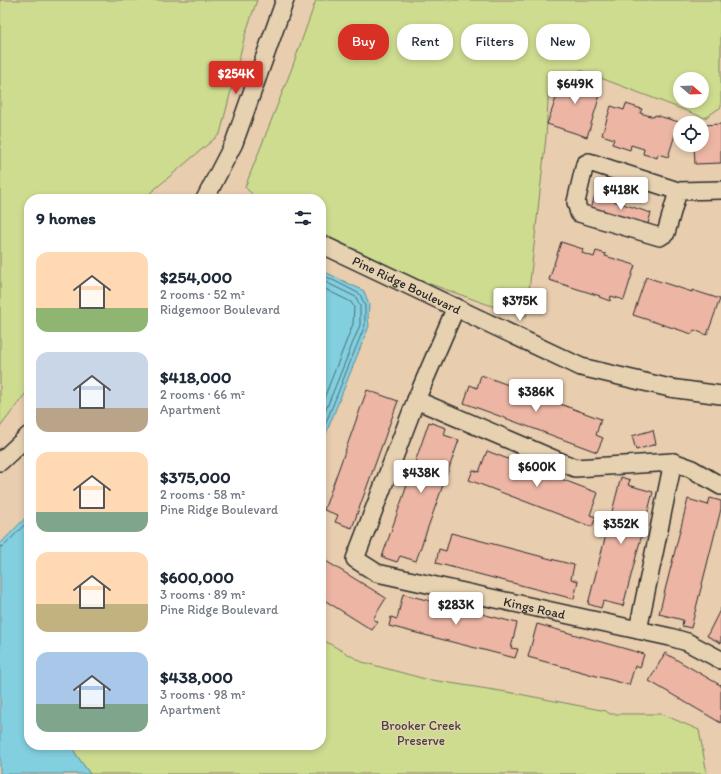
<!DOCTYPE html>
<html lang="en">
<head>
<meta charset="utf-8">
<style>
  body { margin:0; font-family:Itim,sans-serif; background:#f2f2f3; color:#1f2937; height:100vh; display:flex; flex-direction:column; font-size:15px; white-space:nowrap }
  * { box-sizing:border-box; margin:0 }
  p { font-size:13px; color:#747a83 }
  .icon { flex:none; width:22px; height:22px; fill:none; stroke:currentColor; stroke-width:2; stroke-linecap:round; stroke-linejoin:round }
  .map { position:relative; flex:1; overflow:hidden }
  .side { position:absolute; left:24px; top:194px; width:302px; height:556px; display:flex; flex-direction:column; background:#fff; border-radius:16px; box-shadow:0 2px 6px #0003 }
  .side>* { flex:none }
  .hud { position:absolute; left:338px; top:24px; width:323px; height:36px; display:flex; gap:8px }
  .needle { width:26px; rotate:109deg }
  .controls { position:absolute; left:673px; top:72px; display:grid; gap:8px }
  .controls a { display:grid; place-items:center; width:36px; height:36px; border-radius:50%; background:#fff; box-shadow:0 2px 6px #0003; font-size:20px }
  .price { position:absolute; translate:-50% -34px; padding:0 9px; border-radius:4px; background:#fff; color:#222; font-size:13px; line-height:26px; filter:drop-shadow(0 1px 2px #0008) }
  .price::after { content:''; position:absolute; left:50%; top:24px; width:12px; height:9px; margin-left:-6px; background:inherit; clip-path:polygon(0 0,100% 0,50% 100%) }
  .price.current { background:#d93025; color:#fff }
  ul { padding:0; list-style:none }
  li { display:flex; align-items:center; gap:12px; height:100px; padding:0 12px }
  li span { display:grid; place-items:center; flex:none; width:112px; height:80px; border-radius:12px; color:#555 }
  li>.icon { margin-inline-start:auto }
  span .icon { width:48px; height:48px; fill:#fffc; stroke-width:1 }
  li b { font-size:17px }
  h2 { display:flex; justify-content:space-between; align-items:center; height:48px; padding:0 12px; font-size:17px }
  .pill { padding:0 14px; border-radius:16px; background:#fff; box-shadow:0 2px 6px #0003; font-size:14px; line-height:36px }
  .pill.current { background:#d93025; color:#fff }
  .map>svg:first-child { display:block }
  .green { fill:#cedc90; stroke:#7c845e; fill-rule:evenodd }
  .water { fill:#82cfe0; stroke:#5f8d98 }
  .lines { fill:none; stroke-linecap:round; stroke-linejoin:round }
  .shore { stroke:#4e6d73; stroke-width:1 }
  .building { fill:#ecb5a4; stroke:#2b2b2b }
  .minor-casing { stroke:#2b2b2b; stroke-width:20 }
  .minor { stroke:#e6d2b1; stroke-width:17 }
  .labels { text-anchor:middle; stroke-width:3; stroke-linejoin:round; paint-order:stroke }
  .street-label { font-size:13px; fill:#2b2b2b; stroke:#e6d2b1 }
  .park-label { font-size:13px; fill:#43463a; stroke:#e6d2b1 }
</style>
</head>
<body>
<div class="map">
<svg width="721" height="774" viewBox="0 0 721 774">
  <rect width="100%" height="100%" fill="#e8cdaf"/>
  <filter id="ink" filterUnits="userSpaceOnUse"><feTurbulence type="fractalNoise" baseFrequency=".025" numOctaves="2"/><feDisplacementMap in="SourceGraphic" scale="8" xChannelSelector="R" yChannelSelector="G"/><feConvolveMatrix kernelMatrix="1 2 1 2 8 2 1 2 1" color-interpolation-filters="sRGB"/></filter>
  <g filter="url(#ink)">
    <g class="green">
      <path d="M 0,0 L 257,0 L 245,35 L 220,134 L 143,199 L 29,199 L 29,389 L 0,427 Z"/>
      <path d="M 316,0 L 721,0 L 721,107 L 705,118 L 580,70 L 549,81 L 546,137 L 526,318 L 416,279 L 321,233 L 321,199 L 257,199 L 245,187 L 292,68 ZM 680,79 L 702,79 L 702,101 L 680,101 Z"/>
      <path d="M 321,639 L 362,662 L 425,679 L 519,694 L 606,711 L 610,714 L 662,714 L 699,730 L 707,774 L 90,774 L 75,753 L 73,745 L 321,745 Z"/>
    </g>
    <g class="water">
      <path d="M 321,270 L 364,291 L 369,305 L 368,316 L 369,326 L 321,446 Z"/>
      <path d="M 29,514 L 29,745 L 73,745 L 75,753 L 90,774 L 0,774 L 0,544 Z"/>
    </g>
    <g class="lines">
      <g class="shore">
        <path d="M 321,274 L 360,294 L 365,306 L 365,325 L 321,435"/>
        <path d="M 321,280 L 356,297 L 360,306 L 360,325 L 321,422"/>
        <path d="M 321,287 L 351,302 L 354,307 L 353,324 L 321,406"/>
        <path d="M 0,547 L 4,546 L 29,520"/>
      </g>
    </g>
    <g class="building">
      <path d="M 565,73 L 600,84 L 597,94 L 600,95 L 587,137 L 547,124 Z"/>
      <path d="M 626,104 L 642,109 L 640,113 L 654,117 L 655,115 L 679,122 L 668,157 L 658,154 L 657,158 L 643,154 L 644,149 L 631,145 L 630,150 L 612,144 L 614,139 L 602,135 L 611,106 L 624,110 Z"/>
      <path d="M 721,124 L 721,163 L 695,164 L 694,145 L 702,145 L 702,125 Z"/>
      <path d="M 595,195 L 651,213 L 647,227 L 591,209 Z"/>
      <path d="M 561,242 L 583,249 L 582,253 L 594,257 L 596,251 L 606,254 L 605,256 L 635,265 L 624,300 L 611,296 L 610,301 L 599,297 L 600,296 L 549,280 Z"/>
      <path d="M 646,277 L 692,292 L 692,290 L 720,299 L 707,335 L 694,330 L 692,334 L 633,315 Z"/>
      <path d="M 481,375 L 601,419 L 596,435 L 603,438 L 597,452 L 464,403 L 470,385 L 477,388 Z"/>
      <path d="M 367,390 L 398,401 L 352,528 L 335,522 L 338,515 L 324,510 Z"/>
      <path d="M 429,422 L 446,428 L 444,435 L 459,440 L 416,561 L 400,556 L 397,562 L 382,557 Z"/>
      <path d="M 653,430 L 656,444 L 636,450 L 632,436 Z"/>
      <path d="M 487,451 L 598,493 L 590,515 L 596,517 L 592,527 L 469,480 L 473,470 L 479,472 Z"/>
      <path d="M 621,477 L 630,480 L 628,485 L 653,492 L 623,606 L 603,601 L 601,608 L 588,604 Z"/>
      <path d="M 710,498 L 721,501 L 721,509 L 691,628 L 682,626 L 683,620 L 659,614 L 688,499 L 708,505 Z"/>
      <path d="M 451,533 L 574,565 L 571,579 L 578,581 L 574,599 L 436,563 L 439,549 L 446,551 Z"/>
      <path d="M 321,558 L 386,598 L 373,619 L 378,622 L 372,630 L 321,598 Z"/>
      <path d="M 403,594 L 517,623 L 511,648 L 518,649 L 515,658 L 389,626 L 391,617 L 397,619 Z"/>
      <path d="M 721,608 L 721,643 L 707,636 Z"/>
      <path d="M 537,624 L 644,654 L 640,668 L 635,666 L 629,685 L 528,657 Z"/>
      <path d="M 665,653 L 720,685 L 721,684 L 721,723 L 649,681 Z"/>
    </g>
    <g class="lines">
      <defs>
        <g id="minor">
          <path d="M 678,191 L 666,233 L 660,237 L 579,213 L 576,202 L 585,164 L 589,162 L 678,191 L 721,190"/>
          <path d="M 205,199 L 234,143 L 285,0"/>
          <path id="s1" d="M 321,244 L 581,367 L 670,388 L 721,395"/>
          <path id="s2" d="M 456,307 L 416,400 L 355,559 L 377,573 L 670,637 L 687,642 L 721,660"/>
          <path d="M 416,400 L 575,468 L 673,462 L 690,468 L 721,486"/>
          <path d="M 0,462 L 29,435"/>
          <path d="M 638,630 L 673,462"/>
        </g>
      </defs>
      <use href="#minor" class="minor-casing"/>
      <use href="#minor" class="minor"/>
    </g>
  </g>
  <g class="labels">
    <g class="street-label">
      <text dy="5" stroke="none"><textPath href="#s1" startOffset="95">Pine Ridge Boulevard</textPath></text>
      <text dy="5" stroke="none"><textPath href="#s2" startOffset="459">Kings Road</textPath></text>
    </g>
    <g class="park-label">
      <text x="421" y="730">Brooker Creek<tspan x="421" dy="15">Preserve</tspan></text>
    </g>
  </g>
</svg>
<div class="controls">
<a><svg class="needle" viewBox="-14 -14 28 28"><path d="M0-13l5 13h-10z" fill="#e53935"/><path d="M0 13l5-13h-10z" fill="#747a83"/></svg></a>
<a><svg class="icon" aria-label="locate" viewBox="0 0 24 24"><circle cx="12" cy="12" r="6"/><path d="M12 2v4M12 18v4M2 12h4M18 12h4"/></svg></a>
</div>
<b class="price current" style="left:236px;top:95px">$254K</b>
<b class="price" style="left:575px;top:105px">$649K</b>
<b class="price" style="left:621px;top:211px">$418K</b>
<b class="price" style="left:520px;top:322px">$375K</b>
<b class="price" style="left:536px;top:413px">$386K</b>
<b class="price" style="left:537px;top:488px">$600K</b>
<b class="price" style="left:421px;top:494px">$438K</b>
<b class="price" style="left:621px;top:545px">$352K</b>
<b class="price" style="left:456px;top:626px">$283K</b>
<div class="hud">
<a class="pill current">Buy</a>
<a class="pill">Rent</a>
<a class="pill">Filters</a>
<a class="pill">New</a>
</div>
<section class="side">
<h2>9 homes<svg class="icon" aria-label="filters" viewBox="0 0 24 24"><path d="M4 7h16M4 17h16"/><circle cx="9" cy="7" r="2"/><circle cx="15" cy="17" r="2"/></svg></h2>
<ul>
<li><span style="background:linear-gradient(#ffd9b3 70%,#8fb573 0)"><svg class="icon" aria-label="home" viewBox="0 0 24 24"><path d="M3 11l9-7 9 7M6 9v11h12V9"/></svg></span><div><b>$254,000</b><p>2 rooms · 52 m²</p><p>Ridgemoor Boulevard</p></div></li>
<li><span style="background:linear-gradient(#c9d6e8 70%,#b9a48a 0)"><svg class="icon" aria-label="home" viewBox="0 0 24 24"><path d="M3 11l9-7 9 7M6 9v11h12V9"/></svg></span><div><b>$418,000</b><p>2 rooms · 66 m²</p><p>Apartment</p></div></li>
<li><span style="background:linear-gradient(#ffd9b3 75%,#7fa58c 0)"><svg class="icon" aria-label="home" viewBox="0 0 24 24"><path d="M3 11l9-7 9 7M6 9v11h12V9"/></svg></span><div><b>$375,000</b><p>2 rooms · 58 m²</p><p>Pine Ridge Boulevard</p></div></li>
<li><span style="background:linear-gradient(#ffd9b3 65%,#c2b280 0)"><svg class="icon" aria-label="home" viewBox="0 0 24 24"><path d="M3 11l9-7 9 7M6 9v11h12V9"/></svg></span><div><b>$600,000</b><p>3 rooms · 89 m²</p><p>Pine Ridge Boulevard</p></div></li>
<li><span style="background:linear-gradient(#a9c7e8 65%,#7fa58c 0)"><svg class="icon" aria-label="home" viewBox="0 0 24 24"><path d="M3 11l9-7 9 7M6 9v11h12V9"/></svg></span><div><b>$438,000</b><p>3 rooms · 98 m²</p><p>Apartment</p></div></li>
</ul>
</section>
</div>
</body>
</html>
